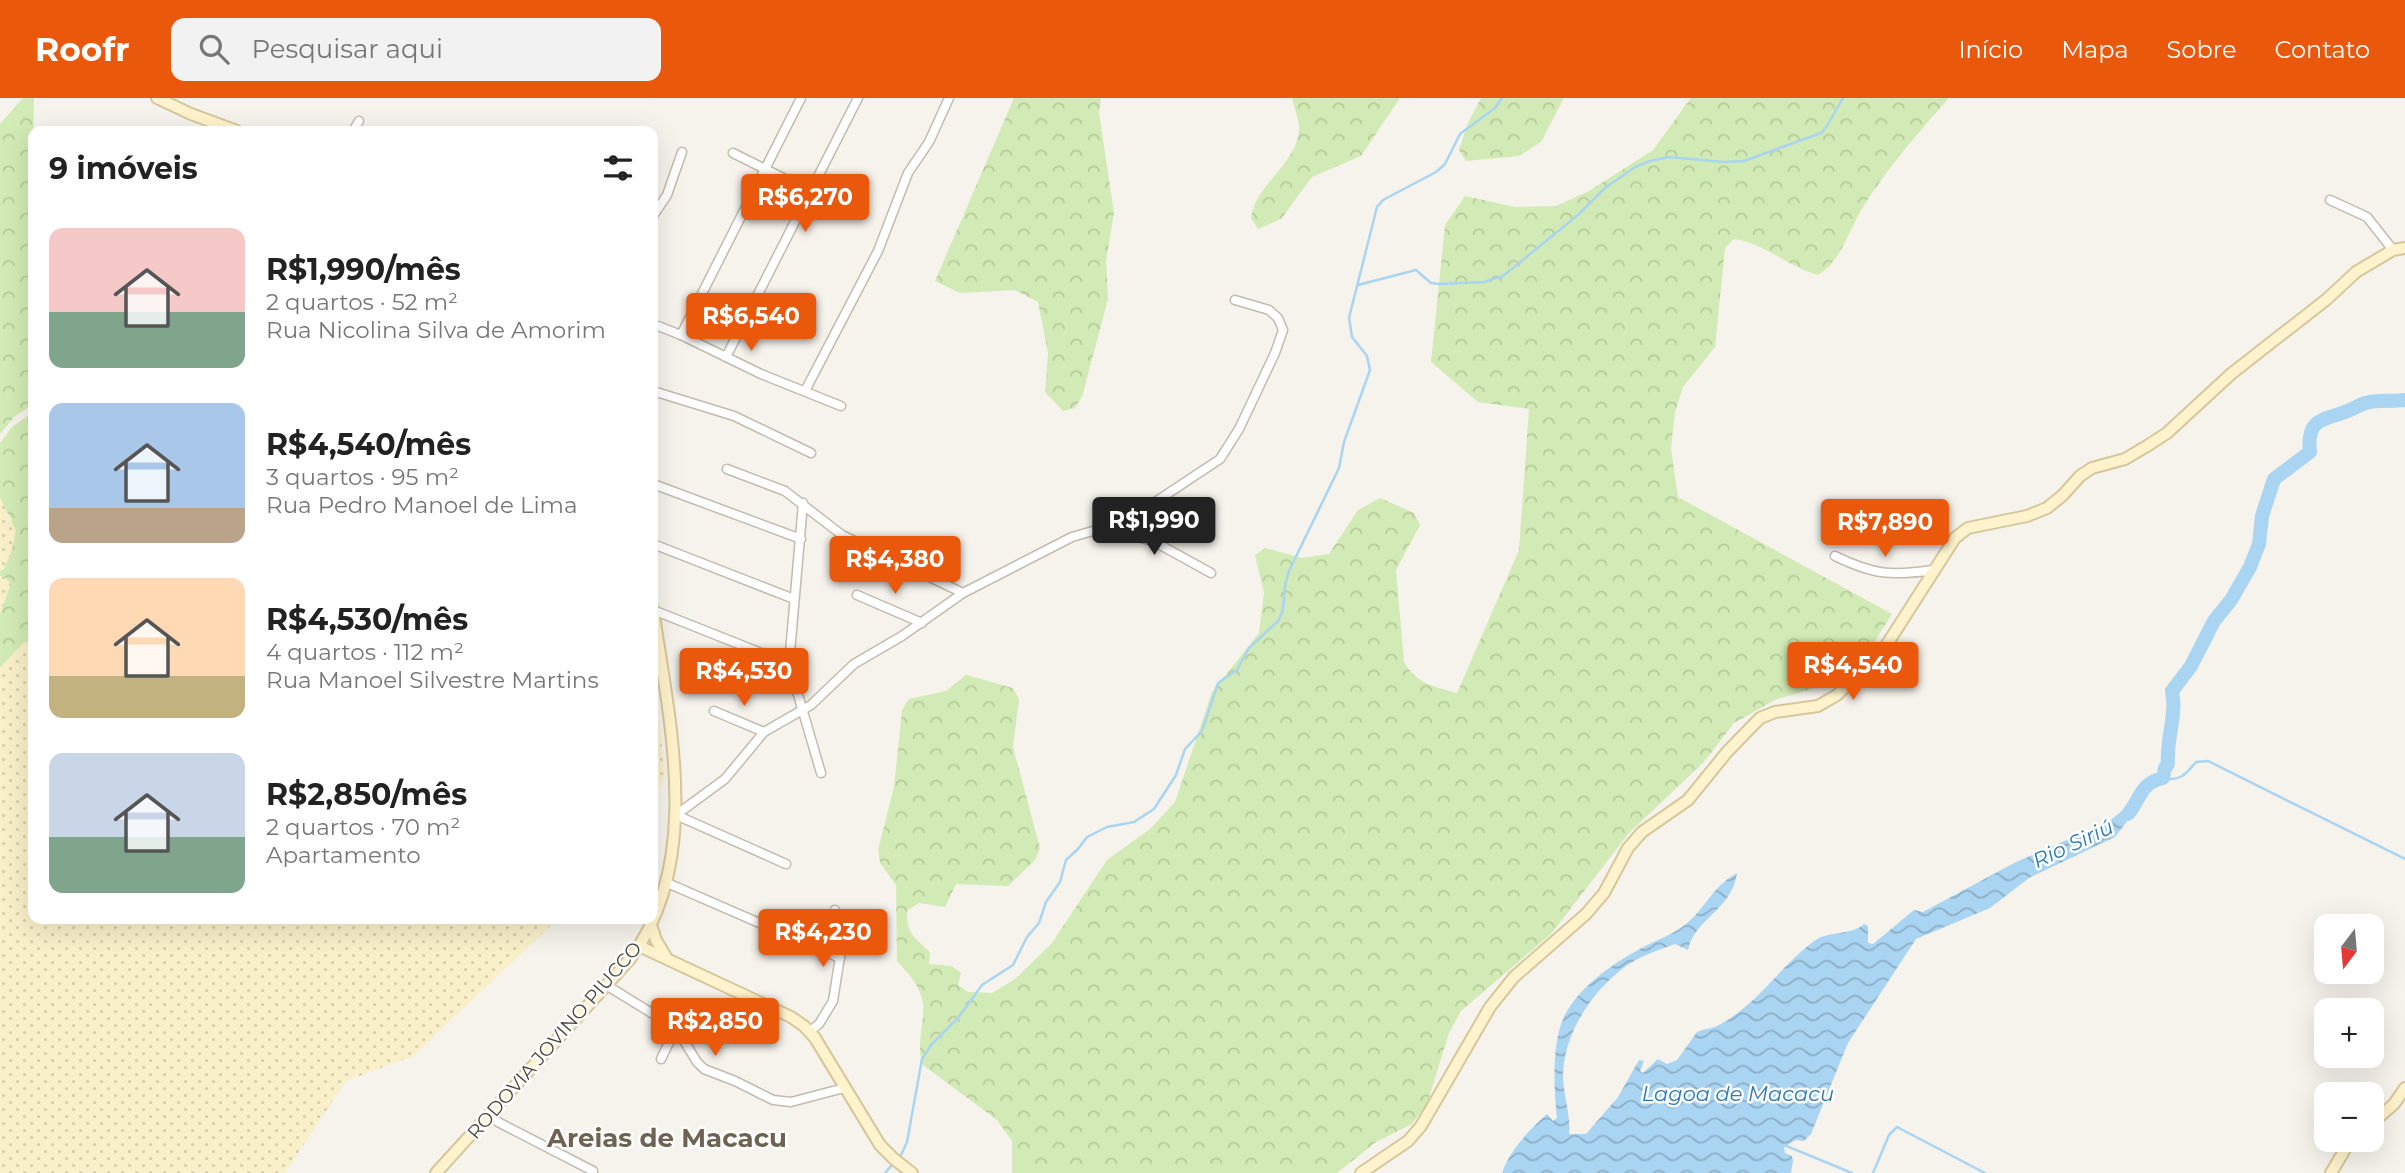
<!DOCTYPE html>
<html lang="pt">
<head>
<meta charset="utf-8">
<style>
  body { margin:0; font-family:Montserrat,sans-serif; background:#f2f2f2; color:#222; height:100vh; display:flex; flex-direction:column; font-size:26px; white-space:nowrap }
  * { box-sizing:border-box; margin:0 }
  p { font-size:23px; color:#767676 }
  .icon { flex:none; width:38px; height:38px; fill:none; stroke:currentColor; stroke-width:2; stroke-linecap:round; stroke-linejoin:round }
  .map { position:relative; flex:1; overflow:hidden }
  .panel { position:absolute; left:28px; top:28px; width:630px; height:798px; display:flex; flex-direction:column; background:#fff; border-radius:14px; box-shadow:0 7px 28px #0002 }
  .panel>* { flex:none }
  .needle { width:46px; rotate:196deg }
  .tools { position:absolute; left:2314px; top:816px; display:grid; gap:14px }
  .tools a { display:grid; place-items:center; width:70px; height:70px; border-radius:14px; background:#fff; box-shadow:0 7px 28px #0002; font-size:35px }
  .price { position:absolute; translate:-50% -60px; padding:0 16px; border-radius:7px; background:#ea580c; color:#fff; font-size:23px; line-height:46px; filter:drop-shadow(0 2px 4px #0008) }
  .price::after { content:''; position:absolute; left:50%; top:42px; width:21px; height:16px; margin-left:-10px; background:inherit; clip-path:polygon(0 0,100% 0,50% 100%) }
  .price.active { background:#222; color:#fff }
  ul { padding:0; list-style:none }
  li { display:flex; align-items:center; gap:21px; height:175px; padding:0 21px }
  li span { display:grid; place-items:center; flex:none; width:196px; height:140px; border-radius:14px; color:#555 }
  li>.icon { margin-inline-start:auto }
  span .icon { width:84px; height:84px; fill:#fffc; stroke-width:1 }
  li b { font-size:30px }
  h2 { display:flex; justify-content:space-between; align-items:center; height:84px; padding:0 21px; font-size:30px }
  header { display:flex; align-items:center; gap:42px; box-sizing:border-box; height:98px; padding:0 35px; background:#ea580c; color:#fff }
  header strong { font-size:33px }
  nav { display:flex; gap:38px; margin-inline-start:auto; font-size:24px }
  .search { width:490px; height:63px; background:#f2f2f2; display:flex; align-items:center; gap:18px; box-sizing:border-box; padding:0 24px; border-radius:14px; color:#767676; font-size:26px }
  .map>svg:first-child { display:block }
  .forest { fill:url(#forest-crowns) }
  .sand { fill:url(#sand-dots) }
  .water { fill:url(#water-waves) }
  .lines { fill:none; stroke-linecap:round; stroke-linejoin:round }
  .stream { stroke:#a9d4f2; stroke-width:2.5 }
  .river { stroke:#a9d4f2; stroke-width:14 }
  .street-casing { stroke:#c2bbae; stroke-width:11 }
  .secondary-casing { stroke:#d6c79b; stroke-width:14 }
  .street { stroke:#fff; stroke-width:8 }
  .secondary { stroke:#fff3cd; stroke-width:10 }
  .labels { text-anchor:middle; stroke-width:5; stroke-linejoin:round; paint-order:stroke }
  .street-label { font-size:19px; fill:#4b4439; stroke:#fff }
  .water-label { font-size:21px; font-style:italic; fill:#2e7ab2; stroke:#fff }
  .district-label { font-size:26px; font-weight:bold; fill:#6e6250; stroke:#fff }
</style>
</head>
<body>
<header>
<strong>Roofr</strong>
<div class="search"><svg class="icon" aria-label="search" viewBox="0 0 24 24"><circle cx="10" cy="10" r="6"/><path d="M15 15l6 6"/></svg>Pesquisar aqui</div>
<nav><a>Início</a><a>Mapa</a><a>Sobre</a><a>Contato</a></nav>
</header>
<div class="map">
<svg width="2405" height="1075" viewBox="0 0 2405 1075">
  <defs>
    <pattern id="forest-crowns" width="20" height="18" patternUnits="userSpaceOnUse" patternTransform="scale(1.75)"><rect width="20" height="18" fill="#d2eab5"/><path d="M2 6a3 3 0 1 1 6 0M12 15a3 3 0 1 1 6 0" fill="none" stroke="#b6ca9c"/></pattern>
    <pattern id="sand-dots" width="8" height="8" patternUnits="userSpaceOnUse" patternTransform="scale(1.75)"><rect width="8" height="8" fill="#f9efc9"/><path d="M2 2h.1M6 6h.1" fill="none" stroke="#d7cead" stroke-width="1.8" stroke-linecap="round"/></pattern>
    <pattern id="water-waves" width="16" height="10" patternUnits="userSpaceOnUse" patternTransform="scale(1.75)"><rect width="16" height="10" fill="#a9d4f2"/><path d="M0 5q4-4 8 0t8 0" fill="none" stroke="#8caec5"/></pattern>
  </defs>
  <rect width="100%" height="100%" fill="#f6f3ec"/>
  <g class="forest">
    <path d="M 23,0 L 34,0 L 30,225 L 33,231 L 33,307 L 15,318 L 0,336 L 0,26 Z"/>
    <path d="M 1014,0 L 1101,0 L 1099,15 L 1114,115 L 1106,163 L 1108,201 L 1082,299 L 1075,310 L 1063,313 L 1045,294 L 1048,255 L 1038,204 L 1015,192 L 960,195 L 935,183 Z"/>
    <path d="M 1292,0 L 1400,0 L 1361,58 L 1312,79 L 1281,121 L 1258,131 L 1251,120 C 1255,87 1295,68 1299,33 C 1300,23 1294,10 1292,0 Z"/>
    <path d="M 1481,0 L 1564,0 L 1541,44 L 1519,58 L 1466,63 L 1459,52 L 1467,27 Z"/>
    <path d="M 1691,0 L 1949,0 C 1919,34 1889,68 1865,106 C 1850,128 1842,163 1818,177 C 1789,169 1764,145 1734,141 L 1725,150 L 1715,249 L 1683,289 L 1675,314 L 1671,351 L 1678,399 L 1892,516 L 1865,559 L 1837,583 L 1775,602 L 1734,625 L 1703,665 L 1629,735 L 1551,836 L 1461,913 L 1449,935 L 1427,1006 L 1412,1026 L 1376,1044 L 1337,1075 L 1012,1075 L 1012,1043 L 997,1022 L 923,967 C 915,947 925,928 923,906 C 921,889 909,876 897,863 L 896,787 L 880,765 L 878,752 L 894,689 L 902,612 L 909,601 L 946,593 L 966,577 L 1013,590 L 1019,601 L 1013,649 L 1040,750 L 1035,762 L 1008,788 L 956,786 L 945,809 L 919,805 L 907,813 C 906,835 915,840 930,854 L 929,866 L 952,868 L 961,875 L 958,887 L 968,894 L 992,895 L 1015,881 L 1052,845 L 1107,762 L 1150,731 L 1175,704 L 1212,594 L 1259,535 L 1264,495 L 1255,457 L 1265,450 L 1302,460 L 1329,456 L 1358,412 L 1380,400 L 1414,415 L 1420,427 L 1396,472 L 1404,564 C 1415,585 1435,589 1457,595 L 1519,452 L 1529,311 L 1478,304 L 1431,264 L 1445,127 L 1465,98 L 1515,109 L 1556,108 L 1589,93 L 1653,52 Z"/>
    <path d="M 33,314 L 33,542 L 23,545 L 0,570 L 0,516 L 6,480 L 0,478 L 0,473 L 4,471 L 12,421 L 3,409 L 0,399 L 0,345 L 12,329 Z"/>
  </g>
  <g class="sand">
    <path d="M 0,399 L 16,433 C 13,446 11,464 0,473 Z"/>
    <path d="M 0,478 L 6,480 L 11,486 L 0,516 Z"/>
    <path d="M 33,542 L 33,821 L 558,821 L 413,958 L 346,983 L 285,1075 L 0,1075 L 0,570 L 23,545 Z"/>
    <path d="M 653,575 L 665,676 L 653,707 Z"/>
  </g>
  <path class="water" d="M 2136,702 L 2132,717 L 2115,739 L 2029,780 L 1990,810 L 1916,841 L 1848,945 L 1811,1036 L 1804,1043 L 1796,1042 L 1784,1049 L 1785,1055 L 1792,1058 L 1793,1063 L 1791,1075 L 1502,1075 C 1510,1052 1529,1032 1547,1016 L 1553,1023 L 1557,1020 C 1554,991 1551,941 1566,915 C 1581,888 1612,866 1638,852 C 1650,845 1664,840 1676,833 C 1703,818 1709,790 1737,775 C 1732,812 1694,821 1688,852 L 1675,846 C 1659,852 1640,858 1626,868 C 1592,893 1564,935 1563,977 C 1563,997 1571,1016 1569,1036 L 1586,1036 L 1618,999 L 1639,962 L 1644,963 L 1640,973 L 1643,975 L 1658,961 L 1667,966 L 1677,962 L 1697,934 C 1703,931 1711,931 1717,928 C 1758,907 1780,868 1814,843 C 1830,832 1851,838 1864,826 L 1868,828 L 1868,845 L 1873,846 L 1914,812 L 1923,814 L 2016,764 L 2108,724 Z"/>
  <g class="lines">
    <g class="stream">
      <path d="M 1358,187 L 1416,172 L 1431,185 L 1438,186 L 1484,184 L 1503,178 L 1578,117 L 1605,90 L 1635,69 L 1650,63 L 1669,59 L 1724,64 L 1744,63 L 1821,35 L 1827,28 L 1843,0"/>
      <path d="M 2163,680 C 2180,684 2186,676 2196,664 L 2208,663 L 2405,761"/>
      <path d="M 1784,1047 L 1852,1075"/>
      <path d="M 901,1057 L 907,1044 L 922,961 L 932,946 L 958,920 L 982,887 L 1013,867 L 1027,839 L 1039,825 L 1046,804 L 1060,784 L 1066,762 L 1078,751 L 1087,739 L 1107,729 L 1134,724 L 1154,711 L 1176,677 L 1185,651 L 1202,633 L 1218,585 L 1237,572 L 1249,550 L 1279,522 L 1283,511 L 1285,487 L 1289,473 L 1339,370 L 1344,344 L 1370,272 L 1367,258 L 1352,239 L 1349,220 L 1377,109 L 1383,102 L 1436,74 L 1445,66 L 1460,36 L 1495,10 L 1502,0"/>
      <path d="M 885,1075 L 891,1068"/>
      <path d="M 1873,1075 L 1889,1037 L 1897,1029 L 1985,1075"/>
    </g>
    <path class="river" d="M 2128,716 C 2141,701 2140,685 2163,680 L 2165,670 L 2168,666 C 2166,641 2177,618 2172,593 L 2191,568 L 2214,523 L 2231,502 L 2250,469 L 2259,446 L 2262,418 L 2274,381 L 2310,354 C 2306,318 2325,323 2350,312 C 2356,310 2360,306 2366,305 C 2377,301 2393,304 2405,302"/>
    <defs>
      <g id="street">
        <path d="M 353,33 L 359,23"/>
        <path d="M 733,55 L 805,91"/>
        <path d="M 2330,102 L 2367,119 L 2393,152"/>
        <path d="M 653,118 L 667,97 L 682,54"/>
        <path d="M 653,226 L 681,237 L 761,276 L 841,308"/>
        <path d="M 681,237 L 801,0"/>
        <path d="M 726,259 L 858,0"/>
        <path d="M 653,293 L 734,318 L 811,355"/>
        <path d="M 805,293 L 878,153 L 908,75 L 929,44 L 949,0"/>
        <path d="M 727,371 L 785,393 L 842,437 L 963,495"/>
        <path d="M 653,386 L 801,441"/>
        <path d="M 803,405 L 789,566 L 821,675"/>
        <path d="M 1103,430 L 1153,443 L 1211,475"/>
        <path d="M 653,446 L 794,501"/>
        <path d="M 1835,458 C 1874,477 1891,478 1934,472"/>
        <path d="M 857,497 L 922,525"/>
        <path d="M 653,512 L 789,566"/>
        <path d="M 714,613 L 764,634"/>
        <path d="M 676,717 L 725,681 L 764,634 L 811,607 L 854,566 L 902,538 L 963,495 L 1072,439 L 1103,430 L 1140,414 L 1220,361 L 1239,331 L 1275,255 L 1283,232 L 1278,220 L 1269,212 L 1235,202"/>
        <path d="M 676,717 L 786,766"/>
        <path d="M 665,784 L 840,860"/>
        <path d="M 606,887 L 676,930 L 697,964 L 704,971 L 735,983 L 773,1002 L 791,1004 L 844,990"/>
        <path d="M 810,933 L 819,926 L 833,903 L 842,846 L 835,812"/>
        <path d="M 661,961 L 676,930"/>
        <path d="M 489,1016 L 498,1024 L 593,1073"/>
      </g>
      <g id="secondary">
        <path d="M 157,0 L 191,16 L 237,33"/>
        <path d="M 651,827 L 656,842 L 666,859"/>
        <path d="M 639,848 L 791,919 L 804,928 L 815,940 L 880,1047 L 894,1061 L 912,1075"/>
        <path d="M 2371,1026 L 2394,1006 L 2405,990"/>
        <path d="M 436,1075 L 630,861 C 704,763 669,622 653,511"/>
        <path d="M 1361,1075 L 1408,1043 L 1421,1028 L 1490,909 L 1514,879 L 1586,816 L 1604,795 L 1628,750 L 1642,734 L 1688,702 L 1727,654 L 1760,620 L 1775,614 L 1818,608 L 1837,597 L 1884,551 L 1955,440 L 1968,430 L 2027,418 L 2047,410 L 2063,397 L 2080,378 L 2092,370 L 2125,361 L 2147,348 L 2167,335 L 2231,276 L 2327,201 L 2356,174 L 2393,152 L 2405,150"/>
        <path d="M 2331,1075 L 2351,1041"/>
      </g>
    </defs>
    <use href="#street" class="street-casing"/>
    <use href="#secondary" class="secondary-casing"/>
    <use href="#street" class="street"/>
    <use href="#secondary" class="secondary"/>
  </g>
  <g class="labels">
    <g class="street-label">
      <text transform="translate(554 942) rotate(-49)" y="7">RODOVIA JOVINO PIUCCO</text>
    </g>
    <g class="water-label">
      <text transform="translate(2073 746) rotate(-25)" y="7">Rio Siriú</text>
      <text x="1738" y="1003">Lagoa de Macacu</text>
    </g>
    <g class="district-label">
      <text x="667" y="1049">Areias de Macacu</text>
    </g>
  </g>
</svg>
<div class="tools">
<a><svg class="needle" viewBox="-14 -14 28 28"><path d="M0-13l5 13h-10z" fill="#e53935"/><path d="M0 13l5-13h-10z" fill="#767676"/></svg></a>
<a>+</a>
<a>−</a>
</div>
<b class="price" style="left:805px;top:136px">R$6,270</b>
<b class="price" style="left:751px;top:255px">R$6,540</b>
<b class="price active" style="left:1154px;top:459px">R$1,990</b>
<b class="price" style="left:1885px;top:461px">R$7,890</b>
<b class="price" style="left:895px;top:498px">R$4,380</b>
<b class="price" style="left:1853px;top:604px">R$4,540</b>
<b class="price" style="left:744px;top:610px">R$4,530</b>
<b class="price" style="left:823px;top:871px">R$4,230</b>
<b class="price" style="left:715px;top:960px">R$2,850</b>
<section class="panel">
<h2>9 imóveis<svg class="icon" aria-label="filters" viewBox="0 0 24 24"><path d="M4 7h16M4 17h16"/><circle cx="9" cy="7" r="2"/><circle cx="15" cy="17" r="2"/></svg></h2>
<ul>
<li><span style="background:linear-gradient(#f6c9c9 60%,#7fa58c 0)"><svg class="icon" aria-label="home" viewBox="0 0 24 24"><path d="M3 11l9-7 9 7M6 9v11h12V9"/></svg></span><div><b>R$1,990/mês</b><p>2 quartos · 52 m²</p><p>Rua Nicolina Silva de Amorim</p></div></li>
<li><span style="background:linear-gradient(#a9c7e8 75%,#b9a48a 0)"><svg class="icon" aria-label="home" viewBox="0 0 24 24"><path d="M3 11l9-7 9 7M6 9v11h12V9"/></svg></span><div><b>R$4,540/mês</b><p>3 quartos · 95 m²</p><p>Rua Pedro Manoel de Lima</p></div></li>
<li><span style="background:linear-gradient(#ffd9b3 70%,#c2b280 0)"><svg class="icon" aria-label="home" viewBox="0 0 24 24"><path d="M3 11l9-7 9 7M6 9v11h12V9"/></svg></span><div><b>R$4,530/mês</b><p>4 quartos · 112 m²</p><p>Rua Manoel Silvestre Martins</p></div></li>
<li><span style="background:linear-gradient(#c9d6e8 60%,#7fa58c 0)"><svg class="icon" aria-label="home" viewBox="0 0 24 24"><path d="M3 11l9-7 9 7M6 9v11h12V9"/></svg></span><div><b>R$2,850/mês</b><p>2 quartos · 70 m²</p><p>Apartamento</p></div></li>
</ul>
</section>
</div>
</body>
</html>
